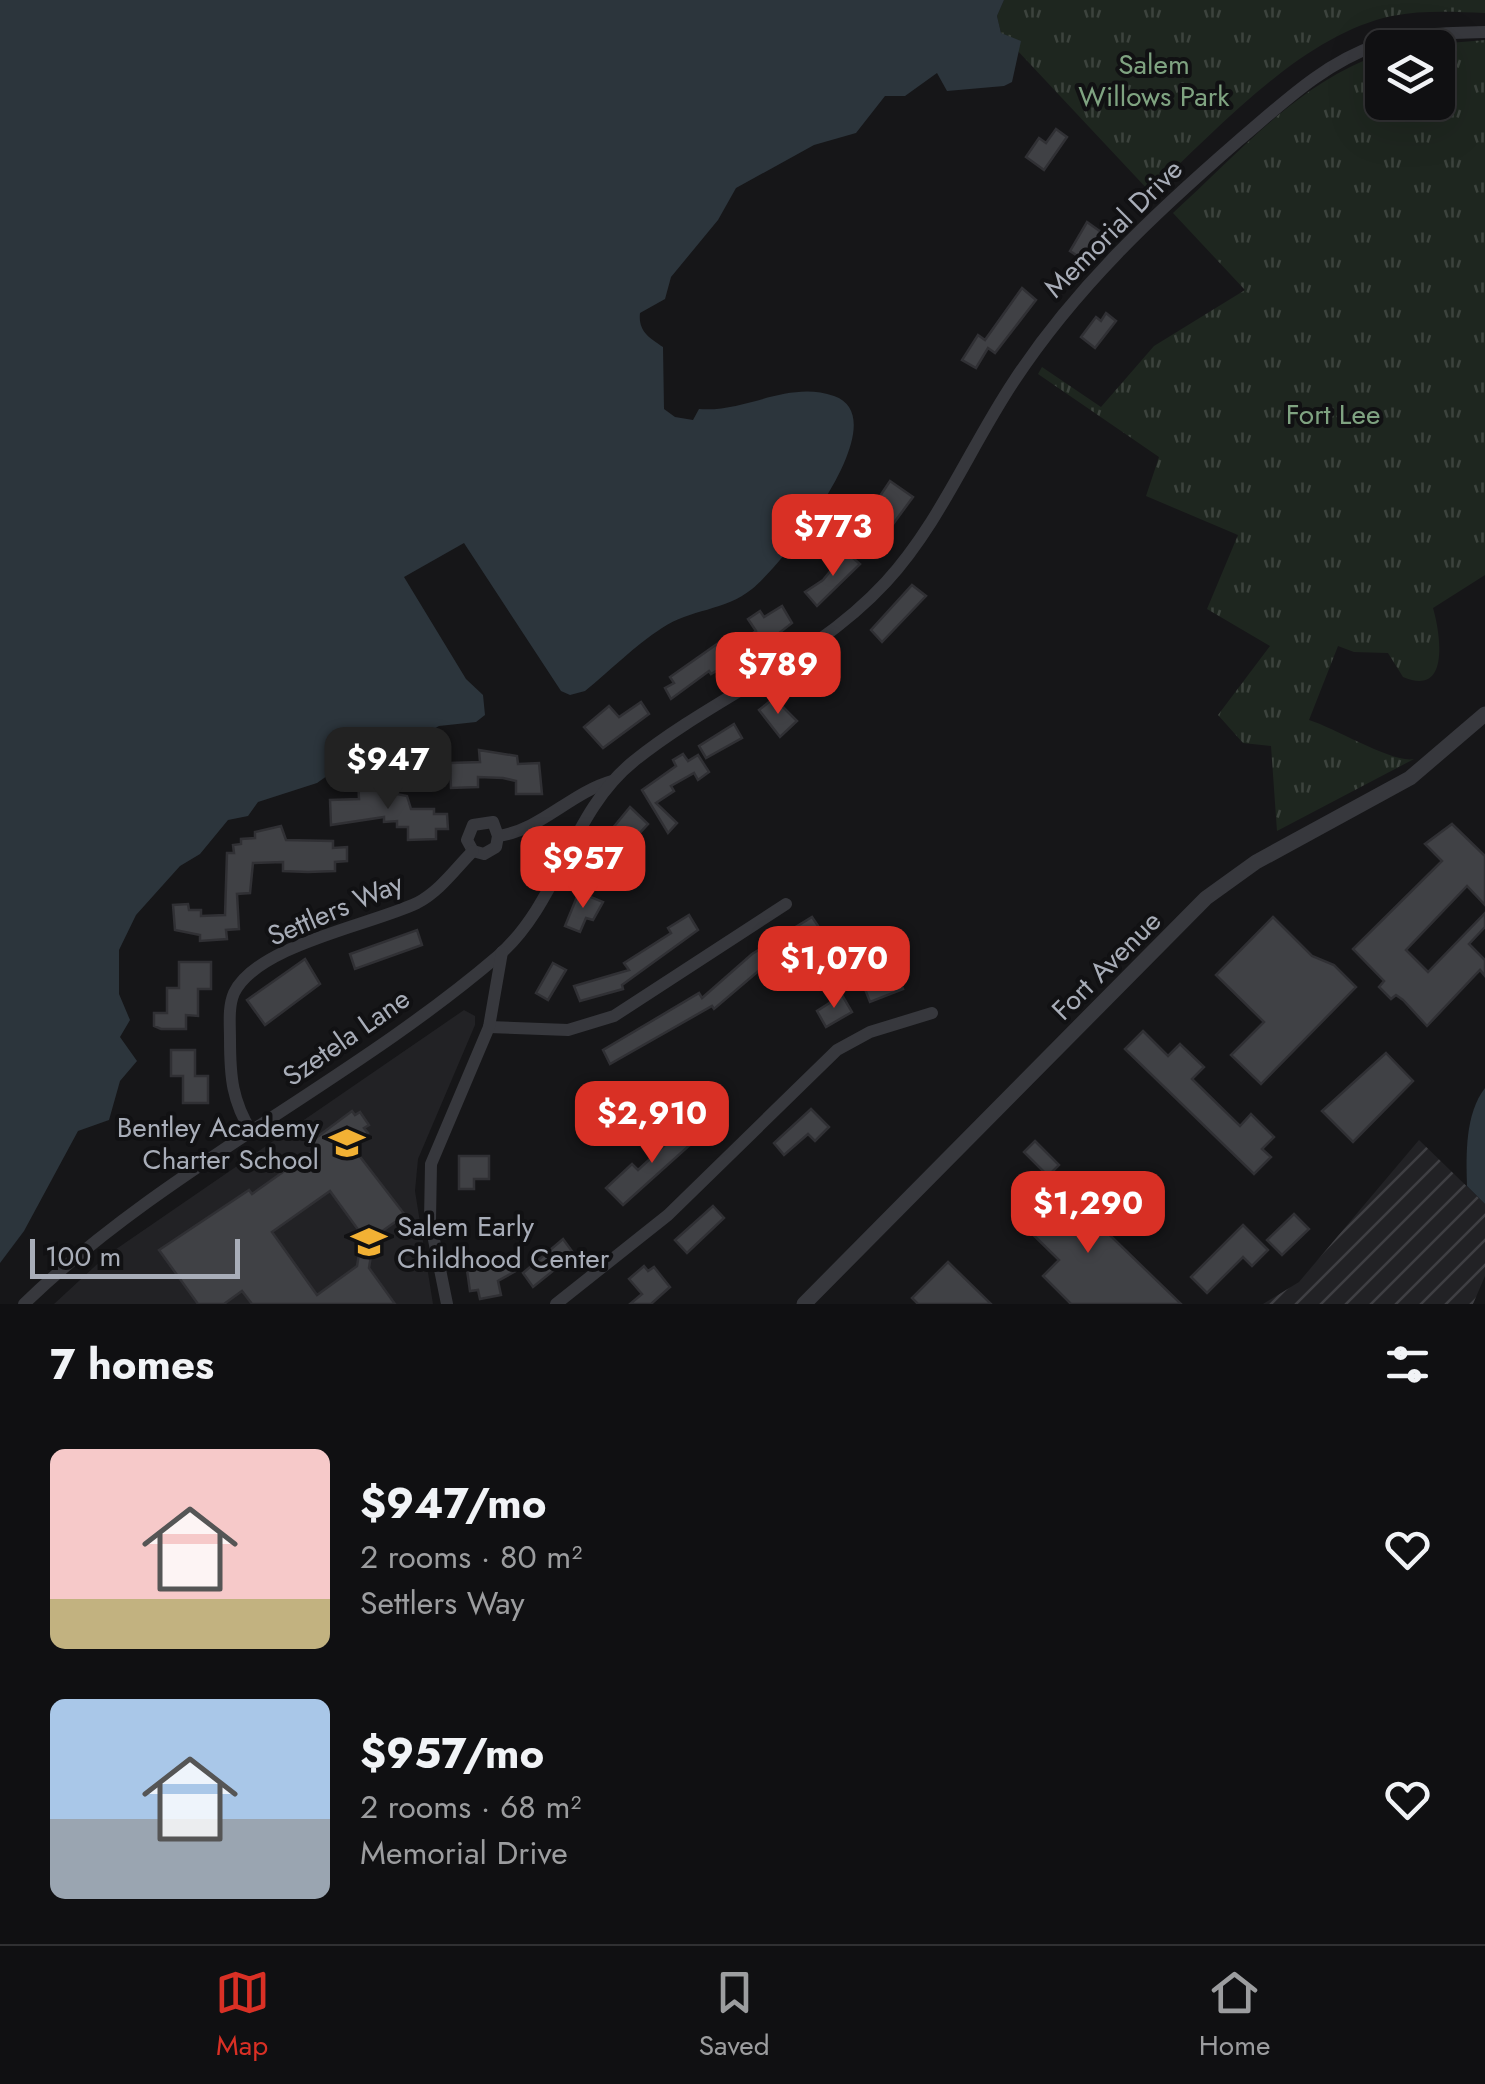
<!DOCTYPE html>
<html lang="en">
<head>
<meta charset="utf-8">
<style>
  body { margin:0; font-family:Jost,sans-serif; background:#1e1e20; color:#f1f3f6; height:100vh; display:flex; flex-direction:column; font-size:38px; white-space:nowrap }
  * { box-sizing:border-box; margin:0 }
  p { font-size:32px; color:#9c9d9f }
  .icon { flex:none; width:55px; height:55px; fill:none; stroke:currentColor; stroke-width:2; stroke-linecap:round; stroke-linejoin:round }
  .map { position:relative; height:1304px; overflow:hidden }
  .details { display:flex; flex-direction:column; background:#101012; flex:1 }
  .details>* { flex:none }
  .tools { position:absolute; left:1365px; top:30px; display:grid; gap:20px }
  .tools a { display:grid; place-items:center; width:90px; height:90px; border-radius:15px; background:#101012; box-shadow:0 10px 40px #0002,0 0 0 2px #303032; font-size:50px }
  .scale { position:absolute; left:30px; bottom:25px; width:210px; box-sizing:border-box; padding-left:10px; border:5px solid #a8adb8; border-top:0; font-size:28px; line-height:35px; white-space:nowrap; color:#a8adb8; -webkit-text-stroke:8px #111113; paint-order:stroke }
  .price { position:absolute; translate:-50% -85px; padding:0 22px; border-radius:20px; background:#d93025; color:#fff; font-size:32px; line-height:65px; filter:drop-shadow(0 2px 5px #0008) }
  .price::after { content:''; position:absolute; left:50%; top:60px; width:30px; height:22px; margin-left:-15px; background:inherit; clip-path:polygon(0 0,100% 0,50% 100%) }
  .price.active { background:#222; color:#fff }
  ul { padding:0; list-style:none }
  li { display:flex; align-items:center; gap:30px; height:250px; padding:0 50px }
  li span { display:grid; place-items:center; flex:none; width:280px; height:200px; border-radius:15px; color:#555 }
  li>.icon { margin-inline-start:auto }
  span .icon { width:120px; height:120px; fill:#fffc; stroke-width:1 }
  li b { font-size:42px }
  h2 { display:flex; justify-content:space-between; align-items:center; height:120px; padding:0 50px; font-size:42px }
  .tabs { display:flex; justify-content:space-around; align-items:center; height:140px; border-top:2px solid #303032; background:#101012; font-size:28px; color:#9c9d9f }
  .tabs a { display:grid; justify-items:center; gap:5px }
  .tabs .active { color:#d93025 }
  .map>svg:first-child { display:block }
  .built { fill:#222225 }
  .industrial { fill:url(#industrial-furrows) }
  .park { fill:url(#park-tufts) }
  .water { fill:#2c353c }
  .building { fill:#404145; stroke:#303034; stroke-width:2.5; fill-rule:evenodd }
  .lines { fill:none; stroke-linecap:round; stroke-linejoin:round }
  .minor { stroke:#37383d; stroke-width:12 }
  .tertiary { stroke:#37383d; stroke-width:15 }
  .labels { text-anchor:middle; stroke-width:8; stroke-linejoin:round; paint-order:stroke }
  .park-label { font-size:28px; fill:#7fa381; stroke:#111113 }
  .street-label { font-size:28px; fill:#a8adb8; stroke:#111113 }
  .poi-label { font-size:28px; fill:#a8adb8; stroke:#111113; text-anchor:end }
</style>
</head>
<body>
<div class="map">
<svg width="1485" height="1304" viewBox="0 0 1485 1304">
  <defs>
    <pattern id="industrial-furrows" width="10" height="10" patternUnits="userSpaceOnUse" patternTransform="scale(2.5)"><rect width="10" height="10" fill="#222225"/><path d="M-1 1l2-2M0 10L10 0M9 11l2-2" fill="none" stroke="#3f3f43"/></pattern>
    <pattern id="park-tufts" width="24" height="20" patternUnits="userSpaceOnUse" patternTransform="scale(2.5)"><rect width="24" height="20" fill="#1e261f"/><path d="M3 7l-1-3M5 7V3M7 7l1-3M15 17l-1-3M17 17v-4M19 17l1-3" fill="none" stroke="#3c433d"/></pattern>
  </defs>
  <rect width="100%" height="100%" fill="#161618"/>
  <path class="built" d="M 464,1010 L 475,1016 L 475,1025 L 418,1159 L 415,1191 L 433,1304 L 54,1304 L 106,1256 Z"/>
  <path class="industrial" d="M 1419,1140 L 1485,1204 L 1485,1276 L 1473,1304 L 1263,1304 L 1299,1282 Z"/>
  <g class="park">
    <path d="M 1004,0 L 1485,0 L 1485,13 C 1454,12 1423,10 1392,16 C 1301,35 1216,131 1150,192 L 1001,33 L 997,16 Z"/>
    <path d="M 1485,40 L 1485,575 L 1433,608 C 1440,632 1451,698 1403,677 L 1388,653 L 1354,652 L 1338,646 L 1309,720 C 1335,728 1394,764 1414,759 L 1277,831 L 1271,746 L 1243,743 L 1218,715 L 1270,646 L 1207,609 L 1238,535 L 1146,496 L 1159,457 L 1038,374 L 1042,367 L 1101,407 L 1154,346 L 1245,290 L 1173,213 C 1236,156 1299,81 1382,54 L 1382,102 L 1438,102 L 1438,48 L 1403,47 Z"/>
  </g>
  <g class="water">
    <path d="M 0,0 L 1004,0 L 997,16 L 1001,33 L 1021,41 L 1012,82 L 1004,86 L 947,91 L 937,73 L 905,96 L 885,96 L 856,133 L 814,145 L 736,188 L 718,220 L 671,277 L 665,299 L 640,313 C 638,331 649,338 663,347 L 664,409 L 675,417 L 693,420 L 699,409 C 745,413 788,380 834,396 C 900,419 782,565 752,589 C 725,611 690,609 662,628 C 634,646 611,670 585,691 L 570,695 L 561,691 L 464,543 L 404,577 L 466,679 L 483,695 L 485,715 L 476,722 L 439,726 L 403,746 L 364,750 L 317,783 L 258,802 L 248,816 L 228,820 L 200,854 L 180,866 L 136,915 L 119,950 L 119,994 L 130,1020 L 120,1037 L 137,1061 L 120,1081 L 109,1120 L 78,1131 L 24,1231 L 0,1263 Z"/>
    <path d="M 1485,1088 L 1485,1204 L 1467,1186 C 1466,1154 1465,1114 1485,1088 Z"/>
  </g>
  <g class="building">
    <path d="M 1056,129 L 1067,137 L 1044,170 L 1026,157 L 1039,138 L 1046,143 Z"/>
    <path d="M 1087,222 L 1101,232 L 1082,259 L 1070,251 Z"/>
    <path d="M 1022,288 L 1036,300 L 995,353 L 988,348 L 976,368 L 962,360 L 978,335 L 985,340 Z"/>
    <path d="M 1106,313 L 1116,321 L 1095,348 L 1081,337 L 1096,317 L 1101,321 Z"/>
    <path d="M 890,481 L 913,497 L 882,539 L 878,535 L 872,542 L 861,533 L 881,510 L 874,505 Z"/>
    <path d="M 846,552 L 860,564 L 817,606 L 805,592 L 823,580 Z"/>
    <path d="M 912,585 L 926,596 L 882,642 L 871,630 Z"/>
    <path d="M 782,606 L 792,623 L 755,652 L 745,638 L 756,631 L 748,619 L 760,611 L 764,617 Z"/>
    <path d="M 720,642 L 730,652 L 718,658 L 723,667 L 711,674 L 709,671 L 671,699 L 665,688 L 674,683 L 670,677 Z"/>
    <path d="M 774,698 L 797,721 L 780,737 L 759,710 Z"/>
    <path d="M 641,702 L 649,714 L 603,748 L 584,727 L 609,706 L 619,717 Z"/>
    <path d="M 734,724 L 742,738 L 706,758 L 699,746 Z"/>
    <path d="M 479,750 L 517,756 L 518,764 L 539,763 L 542,794 L 516,794 L 516,781 L 503,778 L 478,777 L 478,787 L 451,788 L 450,763 L 480,762 Z"/>
    <path d="M 683,754 L 688,761 L 698,755 L 709,772 L 698,780 L 694,773 L 671,786 L 674,791 L 656,803 L 677,823 L 668,833 L 642,790 L 676,766 L 673,760 Z"/>
    <path d="M 369,780 L 370,786 L 382,786 L 382,791 L 407,796 L 411,809 L 434,809 L 434,814 L 447,814 L 448,829 L 436,829 L 436,839 L 408,840 L 408,827 L 397,827 L 397,821 L 384,822 L 384,817 L 331,825 L 330,800 L 359,799 L 358,781 Z"/>
    <path d="M 630,807 L 648,824 L 625,849 L 611,838 L 616,832 L 612,829 Z"/>
    <path d="M 1452,824 L 1485,856 L 1485,905 L 1467,886 L 1406,950 L 1428,972 L 1485,913 L 1485,927 L 1469,944 L 1485,960 L 1485,976 L 1480,970 L 1427,1026 L 1403,1000 L 1396,995 L 1391,999 L 1379,987 L 1384,981 L 1353,949 L 1442,861 L 1425,844 Z"/>
    <path d="M 281,826 L 286,840 L 333,841 L 333,848 L 347,847 L 347,861 L 335,862 L 335,871 L 308,872 L 283,871 L 283,862 L 253,863 L 250,893 L 237,894 L 239,929 L 226,930 L 227,939 L 200,941 L 200,935 L 175,930 L 173,905 L 188,904 L 189,910 L 201,910 L 201,916 L 225,915 L 227,853 L 234,853 L 233,845 L 241,844 L 241,839 L 255,838 L 255,832 Z"/>
    <path d="M 579,892 L 603,902 L 593,920 L 586,918 L 580,932 L 565,926 Z"/>
    <path d="M 689,915 L 698,930 L 622,985 L 623,989 L 580,1001 L 574,986 L 629,970 L 624,963 L 671,933 L 668,928 Z"/>
    <path d="M 812,917 L 829,942 L 820,949 L 812,938 L 784,954 L 797,973 L 785,981 L 771,966 L 762,968 L 714,1009 L 712,1006 L 610,1064 L 603,1050 L 699,993 L 702,998 L 752,954 Z"/>
    <path d="M 1273,917 L 1312,956 L 1334,965 L 1356,987 L 1261,1084 L 1231,1055 L 1264,1022 L 1216,975 Z"/>
    <path d="M 417,930 L 422,945 L 355,969 L 350,954 Z"/>
    <path d="M 305,959 L 320,984 L 265,1025 L 247,1000 Z"/>
    <path d="M 179,962 L 211,962 L 211,989 L 198,989 L 198,1016 L 186,1015 L 186,1029 L 161,1029 L 154,1026 L 154,1013 L 167,1013 L 167,988 L 179,988 Z"/>
    <path d="M 553,963 L 566,970 L 548,1000 L 536,993 Z"/>
    <path d="M 896,971 L 903,989 L 870,1002 L 863,984 Z"/>
    <path d="M 842,995 L 852,1012 L 826,1027 L 817,1011 Z"/>
    <path d="M 1143,1031 L 1168,1056 L 1180,1044 L 1204,1067 L 1192,1079 L 1240,1126 L 1251,1114 L 1274,1137 L 1262,1149 L 1271,1157 L 1254,1174 L 1125,1049 Z"/>
    <path d="M 171,1050 L 195,1050 L 195,1076 L 208,1076 L 208,1103 L 183,1103 L 183,1076 L 171,1076 Z"/>
    <path d="M 1386,1053 L 1413,1081 L 1353,1142 L 1322,1111 Z"/>
    <path d="M 811,1109 L 829,1127 L 815,1141 L 808,1134 L 784,1155 L 774,1143 Z"/>
    <path d="M 352,1111 L 355,1115 L 360,1112 L 369,1125 L 364,1128 L 368,1133 L 351,1145 L 405,1215 L 374,1237 L 369,1268 L 395,1304 L 252,1304 L 242,1291 L 224,1304 L 198,1304 L 159,1250 L 249,1190 L 252,1194 L 314,1150 L 309,1143 ZM 330,1191 L 362,1235 L 357,1266 L 317,1295 L 272,1232 Z"/>
    <path d="M 690,1122 L 701,1135 L 623,1205 L 606,1188 L 632,1164 L 638,1170 Z"/>
    <path d="M 1035,1141 L 1059,1165 L 1048,1176 L 1024,1152 Z"/>
    <path d="M 459,1156 L 489,1156 L 489,1179 L 474,1179 L 474,1189 L 459,1189 Z"/>
    <path d="M 1054,1181 L 1181,1304 L 1071,1304 L 1043,1276 L 1059,1260 L 1017,1219 Z"/>
    <path d="M 713,1206 L 724,1218 L 687,1253 L 675,1240 Z"/>
    <path d="M 1294,1214 L 1309,1229 L 1282,1255 L 1267,1240 Z"/>
    <path d="M 1243,1225 L 1268,1250 L 1252,1266 L 1243,1257 L 1207,1293 L 1191,1277 Z"/>
    <path d="M 563,1239 L 574,1254 L 533,1287 L 523,1273 Z"/>
    <path d="M 512,1253 L 521,1268 L 498,1281 L 501,1295 L 480,1299 L 478,1290 L 470,1291 L 467,1270 L 490,1266 Z"/>
    <path d="M 948,1262 L 991,1304 L 918,1304 L 912,1298 Z"/>
    <path d="M 644,1266 L 648,1271 L 654,1267 L 670,1287 L 651,1304 L 630,1304 L 642,1294 L 629,1279 Z"/>
  </g>
  <g class="lines">
    <g class="minor">
      <path d="M 498,836 L 496,847 L 484,854 L 473,851 L 467,840 L 473,825 L 493,822 L 498,836 C 541,830 570,793 612,781"/>
      <path d="M 489,1027 L 568,1030 L 614,1016 L 786,904"/>
      <path d="M 252,1133 C 232,1101 230,1077 230,1039 C 230,1024 228,1007 234,993 C 257,945 371,925 417,903 C 440,891 455,869 473,851"/>
      <path d="M 24,1304 C 163,1169 351,1082 498,956 C 560,902 570,812 634,761 C 715,696 814,660 886,582 C 940,523 970,447 1014,381 C 1075,288 1154,214 1238,141 C 1281,105 1322,64 1377,45 C 1411,33 1448,33 1485,32"/>
      <path d="M 447,1304 L 430,1220 L 431,1164 L 489,1027 L 502,952"/>
      <path d="M 556,1304 L 668,1215 L 837,1050 L 870,1032 L 932,1013"/>
    </g>
    <path class="tertiary" d="M 804,1304 L 1206,898 L 1256,862 L 1410,778 L 1485,714"/>
  </g>
  <defs>
    <symbol id="school-bare" viewBox="-9 -9 18 18"><path d="M0-5L7-2L0 1L-7-2ZM-4 1L0 2.5L4 1V4Q0 6-4 4Z" fill="#f2b134" stroke="#111113" stroke-width="2.5" paint-order="stroke"/></symbol>
  </defs>
  <g fill-rule="evenodd">
    <use href="#school-bare" x="322" y="1118" width="50" height="50"/>
    <use href="#school-bare" x="344" y="1217" width="50" height="50"/>
  </g>
  <g class="labels">
    <g class="park-label">
      <text x="1154" y="74">Salem<tspan x="1154" dy="32">Willows Park</tspan></text>
      <text x="1333" y="424">Fort Lee</text>
    </g>
    <g class="street-label">
      <text transform="translate(1113 228) rotate(-45)" y="10">Memorial Drive</text>
      <text transform="translate(335 909) rotate(-23)" y="10">Settlers Way</text>
      <text transform="translate(1106 965) rotate(-45)" y="10">Fort Avenue</text>
      <text transform="translate(346 1037) rotate(-35)" y="10">Szetela Lane</text>
    </g>
    <g class="poi-label">
      <text x="319" y="1137">Bentley Academy<tspan x="319" dy="32">Charter School</tspan></text>
      <text x="397" y="1236" text-anchor="start">Salem Early<tspan x="397" dy="32">Childhood Center</tspan></text>
    </g>
  </g>
</svg>
<div class="tools">
<a><svg class="icon" aria-label="layers" viewBox="0 0 24 24"><path d="M12 4l9 5-9 5-9-5zM3 14l9 5 9-5"/></svg></a>
</div>
<div class="scale">100 m</div>
<b class="price" style="left:833px;top:579px">$773</b>
<b class="price" style="left:778px;top:717px">$789</b>
<b class="price active" style="left:388px;top:812px">$947</b>
<b class="price" style="left:583px;top:911px">$957</b>
<b class="price" style="left:834px;top:1011px">$1,070</b>
<b class="price" style="left:652px;top:1166px">$2,910</b>
<b class="price" style="left:1088px;top:1256px">$1,290</b>
</div>
<section class="details">
<h2>7 homes<svg class="icon" aria-label="filters" viewBox="0 0 24 24"><path d="M4 7h16M4 17h16"/><circle cx="9" cy="7" r="2"/><circle cx="15" cy="17" r="2"/></svg></h2>
<ul>
<li><span style="background:linear-gradient(#f6c9c9 75%,#c2b280 0)"><svg class="icon" aria-label="home" viewBox="0 0 24 24"><path d="M3 11l9-7 9 7M6 9v11h12V9"/></svg></span><div><b>$947/mo</b><p>2 rooms · 80 m²</p><p>Settlers Way</p></div><svg class="icon" aria-label="heart" viewBox="0 0 24 24"><path d="M12 20l-8-8c-3-5 5-10 8-4 3-6 11-1 8 4z"/></svg></li>
<li><span style="background:linear-gradient(#a9c7e8 60%,#9aa5b1 0)"><svg class="icon" aria-label="home" viewBox="0 0 24 24"><path d="M3 11l9-7 9 7M6 9v11h12V9"/></svg></span><div><b>$957/mo</b><p>2 rooms · 68 m²</p><p>Memorial Drive</p></div><svg class="icon" aria-label="heart" viewBox="0 0 24 24"><path d="M12 20l-8-8c-3-5 5-10 8-4 3-6 11-1 8 4z"/></svg></li>
</ul>
</section>
<nav class="tabs">
<a class="active"><svg class="icon" aria-label="map" viewBox="0 0 24 24"><path d="M3 6l6-2 6 2 6-2v14l-6 2-6-2-6 2zM9 4v14M15 6v14"/></svg>Map</a>
<a><svg class="icon" aria-label="saved" viewBox="0 0 24 24"><path d="M7 4h10v16l-5-4-5 4z"/></svg>Saved</a>
<a><svg class="icon" aria-label="home" viewBox="0 0 24 24"><path d="M3 11l9-7 9 7M6 9v11h12V9"/></svg>Home</a>
</nav>
</body>
</html>
